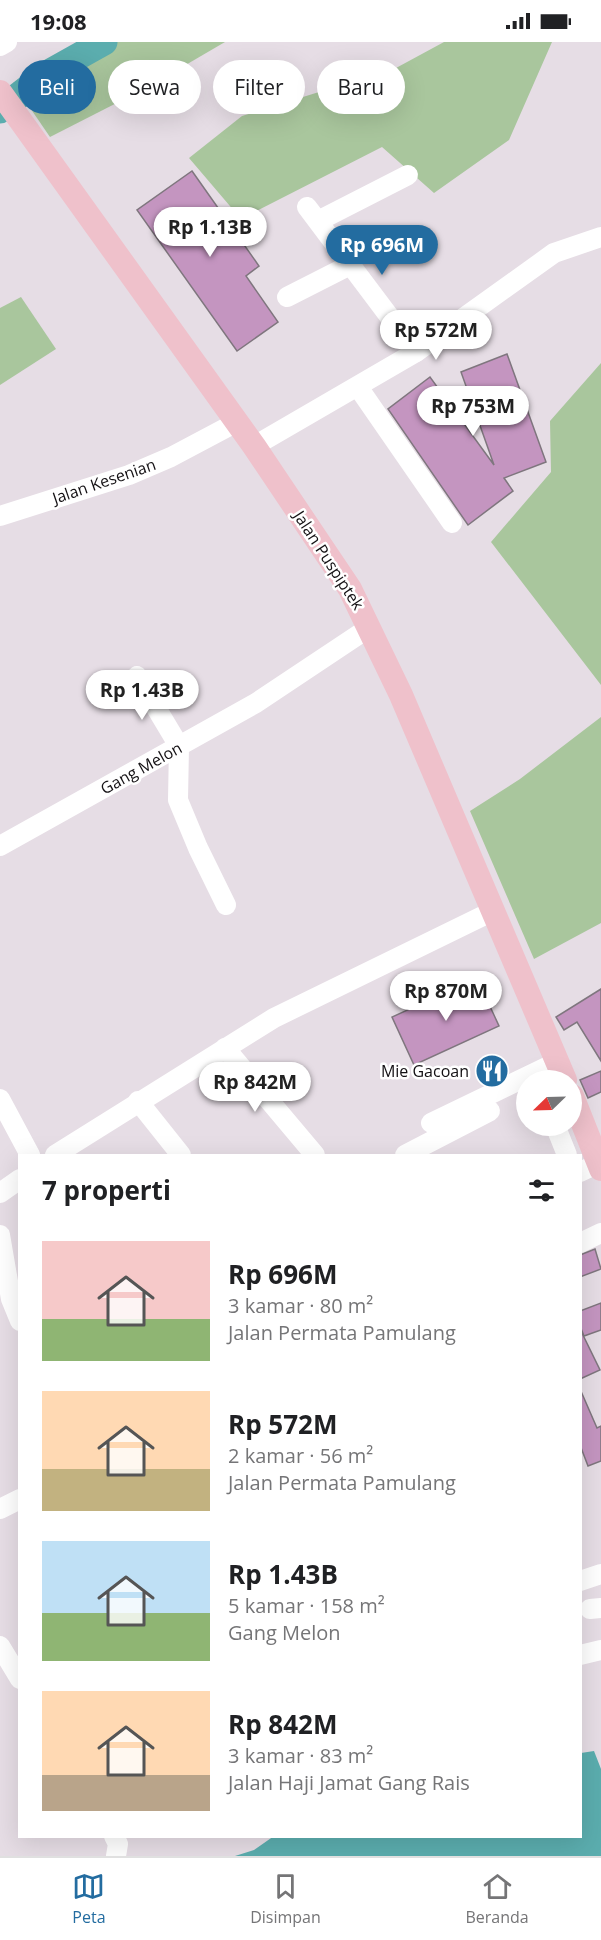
<!DOCTYPE html>
<html lang="id">
<head>
<meta charset="utf-8">
<style>
  body { margin:0; font-family:"Open Sans",sans-serif; background:#f2f2f2; color:#202124; height:100vh; display:flex; flex-direction:column; font-size:22px; white-space:nowrap }
  * { box-sizing:border-box; margin:0 }
  p { font-size:20px; color:#757577 }
  .icon { flex:none; width:33px; height:33px; fill:none; stroke:currentColor; stroke-width:2; stroke-linecap:round; stroke-linejoin:round }
  .map { position:relative; flex:1; overflow:hidden }
  .details { position:absolute; left:18px; top:1112px; width:564px; height:684px; display:flex; flex-direction:column; background:#fff; border-radius:0px; box-shadow:0 6px 24px #0002 }
  .details>* { flex:none }
  .banner { position:absolute; left:18px; top:18px; width:566px; height:54px; display:flex; gap:12px }
  .needle { width:39px; rotate:247deg }
  .controls { position:absolute; left:516px; top:1028px; display:grid; gap:12px }
  .controls a { display:grid; place-items:center; width:66px; height:66px; border-radius:50%; background:#fff; box-shadow:0 6px 24px #0002; font-size:30px }
  .price { position:absolute; translate:-50% -51px; padding:0 14px; border-radius:21px; background:#fff; color:#222; font-size:20px; line-height:39px; filter:drop-shadow(0 2px 3px #0008) }
  .price::after { content:''; position:absolute; left:50%; top:36px; width:18px; height:14px; margin-left:-9px; background:inherit; clip-path:polygon(0 0,100% 0,50% 100%) }
  .price.active { background:#236ca0; color:#fff }
  ul { padding:0; list-style:none }
  li { display:flex; align-items:center; gap:18px; height:150px; padding:0 24px }
  li span { display:grid; place-items:center; flex:none; width:168px; height:120px; border-radius:0px; color:#555 }
  li>.icon { margin-inline-start:auto }
  span .icon { width:72px; height:72px; fill:#fffc; stroke-width:1 }
  li b { font-size:26px }
  h2 { display:flex; justify-content:space-between; align-items:center; height:72px; padding:0 24px; font-size:26px }
  .pill { padding:0 21px; border-radius:27px; background:#fff; box-shadow:0 6px 24px #0002; font-size:21px; line-height:54px }
  .pill.active { background:#236ca0; color:#fff }
  .status { display:flex; justify-content:space-between; align-items:center; height:42px; padding:0 30px; background:#fff; direction:ltr }
  .status svg { height:16px; fill:currentColor }
  .tab-bar { display:flex; justify-content:space-around; align-items:center; height:84px; border-top:2px solid #e0e0e0; background:#fff; font-size:16px; color:#757577 }
  .tab-bar a { display:grid; justify-items:center; gap:3px }
  .tab-bar .active { color:#236ca0 }
  .map>svg:first-child { display:block }
  .green { fill:#a9c69d }
  .water { fill:#5badae }
  .lines { fill:none; stroke-linecap:round; stroke-linejoin:round }
  .river { stroke:#5badae; stroke-width:27 }
  .building { fill:#c495c0; stroke:#7f767e; stroke-width:1.5 }
  .minor { stroke:#fff; stroke-width:20 }
  .major { stroke:#efc1cb; stroke-width:24 }
  .labels { text-anchor:middle; stroke-width:5; stroke-linejoin:round; paint-order:stroke }
  .street-label { font-size:16px; fill:#131013; stroke:#fff }
  .poi-label { font-size:16px; fill:#131013; stroke:#fff; text-anchor:end }
</style>
</head>
<body>
<div class="status"><b>19:08</b><svg viewBox="0 0 49 12"><path d="M0 12V9h3v3zM5 12V6h3v6zM10 12V3h3v9zM15 12V0h3v12zM26 1h20v11H26zM47 4h2v5h-2z"/></svg></div>
<div class="map">
<svg width="601" height="1814" viewBox="0 0 601 1814">
  <rect width="100%" height="100%" fill="#e6dde5"/>
  <g class="green">
    <path d="M 78,0 L 225,0 L 148,45 L 50,95 L 13,41 Z"/>
    <path d="M 444,0 L 552,0 L 509,98 L 434,151 L 382,105 L 241,177 L 189,116 L 242,74 L 396,26 Z"/>
    <path d="M 21,255 L 56,307 L 0,343 L 0,266 Z"/>
    <path d="M 601,321 L 601,643 L 491,500 L 551,430 L 550,379 Z"/>
    <path d="M 601,675 L 601,881 L 534,917 L 470,769 L 520,737 Z"/>
  </g>
  <path class="water" d="M 594,1709 L 601,1727 L 601,1814 L 235,1814 L 254,1808 L 274,1794 L 580,1794 L 581,1711 Z"/>
  <g class="lines">
    <path class="river" d="M 0,68 L 45,33 L 104,0"/>
  </g>
  <g class="building">
    <path d="M 192,129 L 259,224 L 246,234 L 278,280 L 237,309 L 137,168 Z"/>
    <path d="M 507,312 L 546,420 L 504,436 L 513,449 L 468,483 L 388,367 L 430,335 L 494,423 L 461,330 Z"/>
    <path d="M 477,936 L 499,984 L 414,1023 L 392,975 Z"/>
    <path d="M 601,947 L 601,1019 L 577,980 L 564,988 L 556,975 Z"/>
    <path d="M 601,1029 L 601,1050 L 588,1056 L 580,1038 Z"/>
    <path d="M 595,1207 L 601,1227 L 580,1235 L 580,1213 Z"/>
    <path d="M 601,1261 L 601,1288 L 584,1294 L 580,1284 L 580,1269 Z"/>
    <path d="M 580,1287 L 600,1328 L 580,1337 Z"/>
    <path d="M 580,1347 L 597,1386 L 601,1384 L 601,1419 L 588,1424 L 580,1403 Z"/>
  </g>
  <g class="lines">
    <g class="minor">
      <path d="M 0,4 L 7,0"/>
      <path d="M 307,165 L 416,310"/>
      <path d="M 318,179 L 408,133"/>
      <path d="M 287,255 L 350,223"/>
      <path d="M 358,345 L 452,481"/>
      <path d="M 254,404 L 416,310 L 554,211 L 601,195"/>
      <path d="M 0,474 L 129,433 L 171,415 L 237,380"/>
      <path d="M 137,634 L 179,704 L 178,758 L 198,806 L 226,863"/>
      <path d="M 0,804 L 256,661 L 370,585"/>
      <path d="M 225,1006 L 315,1113"/>
      <path d="M 0,1057 L 30,1113"/>
      <path d="M 138,1059 L 181,1113"/>
      <path d="M 431,1081 L 557,1020"/>
      <path d="M 555,1083 L 567,1113"/>
      <path d="M 55,1113 L 274,976 L 493,869"/>
      <path d="M 405,1113 L 490,1069"/>
      <path d="M 580,1130 L 601,1120"/>
      <path d="M 0,1151 L 20,1137"/>
      <path d="M 0,1193 L 11,1257 L 20,1279"/>
      <path d="M 580,1201 L 601,1191"/>
      <path d="M 0,1467 L 20,1457"/>
      <path d="M 580,1539 L 601,1532"/>
      <path d="M 590,1567 L 601,1566"/>
      <path d="M 0,1604 L 20,1637"/>
      <path d="M 580,1613 L 601,1608"/>
      <path d="M 114,1794 L 118,1802 L 116,1814"/>
    </g>
    <g class="major">
      <path d="M 0,50 L 254,404 L 350,547 L 401,653 L 565,1038"/>
      <path d="M 572,1054 L 601,1127"/>
    </g>
  </g>
  <defs>
    <symbol id="restaurant-disc" viewBox="-11 -11 22 22"><circle r="9.5" fill="#236ca0" stroke="#fff"/><path d="M-5-6h1v4h1v-4h1v4h1v-4h1v5L-1.5 .5V6h-2V.5L-5-1ZM5-6V6H3V1.5H1.5Q1.5-4 5-6Z" fill="#fff"/></symbol>
  </defs>
  <g fill-rule="evenodd">
    <use href="#restaurant-disc" x="473" y="1010" width="38" height="38"/>
  </g>
  <g class="labels">
    <g class="street-label">
      <text transform="translate(104 439) rotate(-19)" y="6">Jalan Kesenian</text>
      <text transform="translate(329 518) rotate(57)" y="6">Jalan Puspiptek</text>
      <text transform="translate(141 726) rotate(-29)" y="6">Gang Melon</text>
    </g>
    <g class="poi-label">
      <text x="469" y="1035">Mie Gacoan</text>
    </g>
  </g>
</svg>
<div class="controls">
<a><svg class="needle" viewBox="-14 -14 28 28"><path d="M0-13l5 13h-10z" fill="#e53935"/><path d="M0 13l5-13h-10z" fill="#757577"/></svg></a>
</div>
<b class="price" style="left:210px;top:216px">Rp 1.13B</b>
<b class="price active" style="left:382px;top:234px">Rp 696M</b>
<b class="price" style="left:436px;top:319px">Rp 572M</b>
<b class="price" style="left:473px;top:395px">Rp 753M</b>
<b class="price" style="left:142px;top:679px">Rp 1.43B</b>
<b class="price" style="left:446px;top:980px">Rp 870M</b>
<b class="price" style="left:255px;top:1071px">Rp 842M</b>
<div class="banner">
<a class="pill active">Beli</a>
<a class="pill">Sewa</a>
<a class="pill">Filter</a>
<a class="pill">Baru</a>
</div>
<section class="details">
<h2>7 properti<svg class="icon" aria-label="filters" viewBox="0 0 24 24"><path d="M4 7h16M4 17h16"/><circle cx="9" cy="7" r="2"/><circle cx="15" cy="17" r="2"/></svg></h2>
<ul>
<li><span style="background:linear-gradient(#f6c9c9 65%,#8fb573 0)"><svg class="icon" aria-label="home" viewBox="0 0 24 24"><path d="M3 11l9-7 9 7M6 9v11h12V9"/></svg></span><div><b>Rp 696M</b><p>3 kamar · 80 m²</p><p>Jalan Permata Pamulang</p></div></li>
<li><span style="background:linear-gradient(#ffd9b3 65%,#c2b280 0)"><svg class="icon" aria-label="home" viewBox="0 0 24 24"><path d="M3 11l9-7 9 7M6 9v11h12V9"/></svg></span><div><b>Rp 572M</b><p>2 kamar · 56 m²</p><p>Jalan Permata Pamulang</p></div></li>
<li><span style="background:linear-gradient(#bfe0f5 60%,#8fb573 0)"><svg class="icon" aria-label="home" viewBox="0 0 24 24"><path d="M3 11l9-7 9 7M6 9v11h12V9"/></svg></span><div><b>Rp 1.43B</b><p>5 kamar · 158 m²</p><p>Gang Melon</p></div></li>
<li><span style="background:linear-gradient(#ffd9b3 70%,#b9a48a 0)"><svg class="icon" aria-label="home" viewBox="0 0 24 24"><path d="M3 11l9-7 9 7M6 9v11h12V9"/></svg></span><div><b>Rp 842M</b><p>3 kamar · 83 m²</p><p>Jalan Haji Jamat Gang Rais</p></div></li>
</ul>
</section>
</div>
<nav class="tab-bar">
<a class="active"><svg class="icon" aria-label="map" viewBox="0 0 24 24"><path d="M3 6l6-2 6 2 6-2v14l-6 2-6-2-6 2zM9 4v14M15 6v14"/></svg>Peta</a>
<a><svg class="icon" aria-label="saved" viewBox="0 0 24 24"><path d="M7 4h10v16l-5-4-5 4z"/></svg>Disimpan</a>
<a><svg class="icon" aria-label="home" viewBox="0 0 24 24"><path d="M3 11l9-7 9 7M6 9v11h12V9"/></svg>Beranda</a>
</nav>
</body>
</html>
